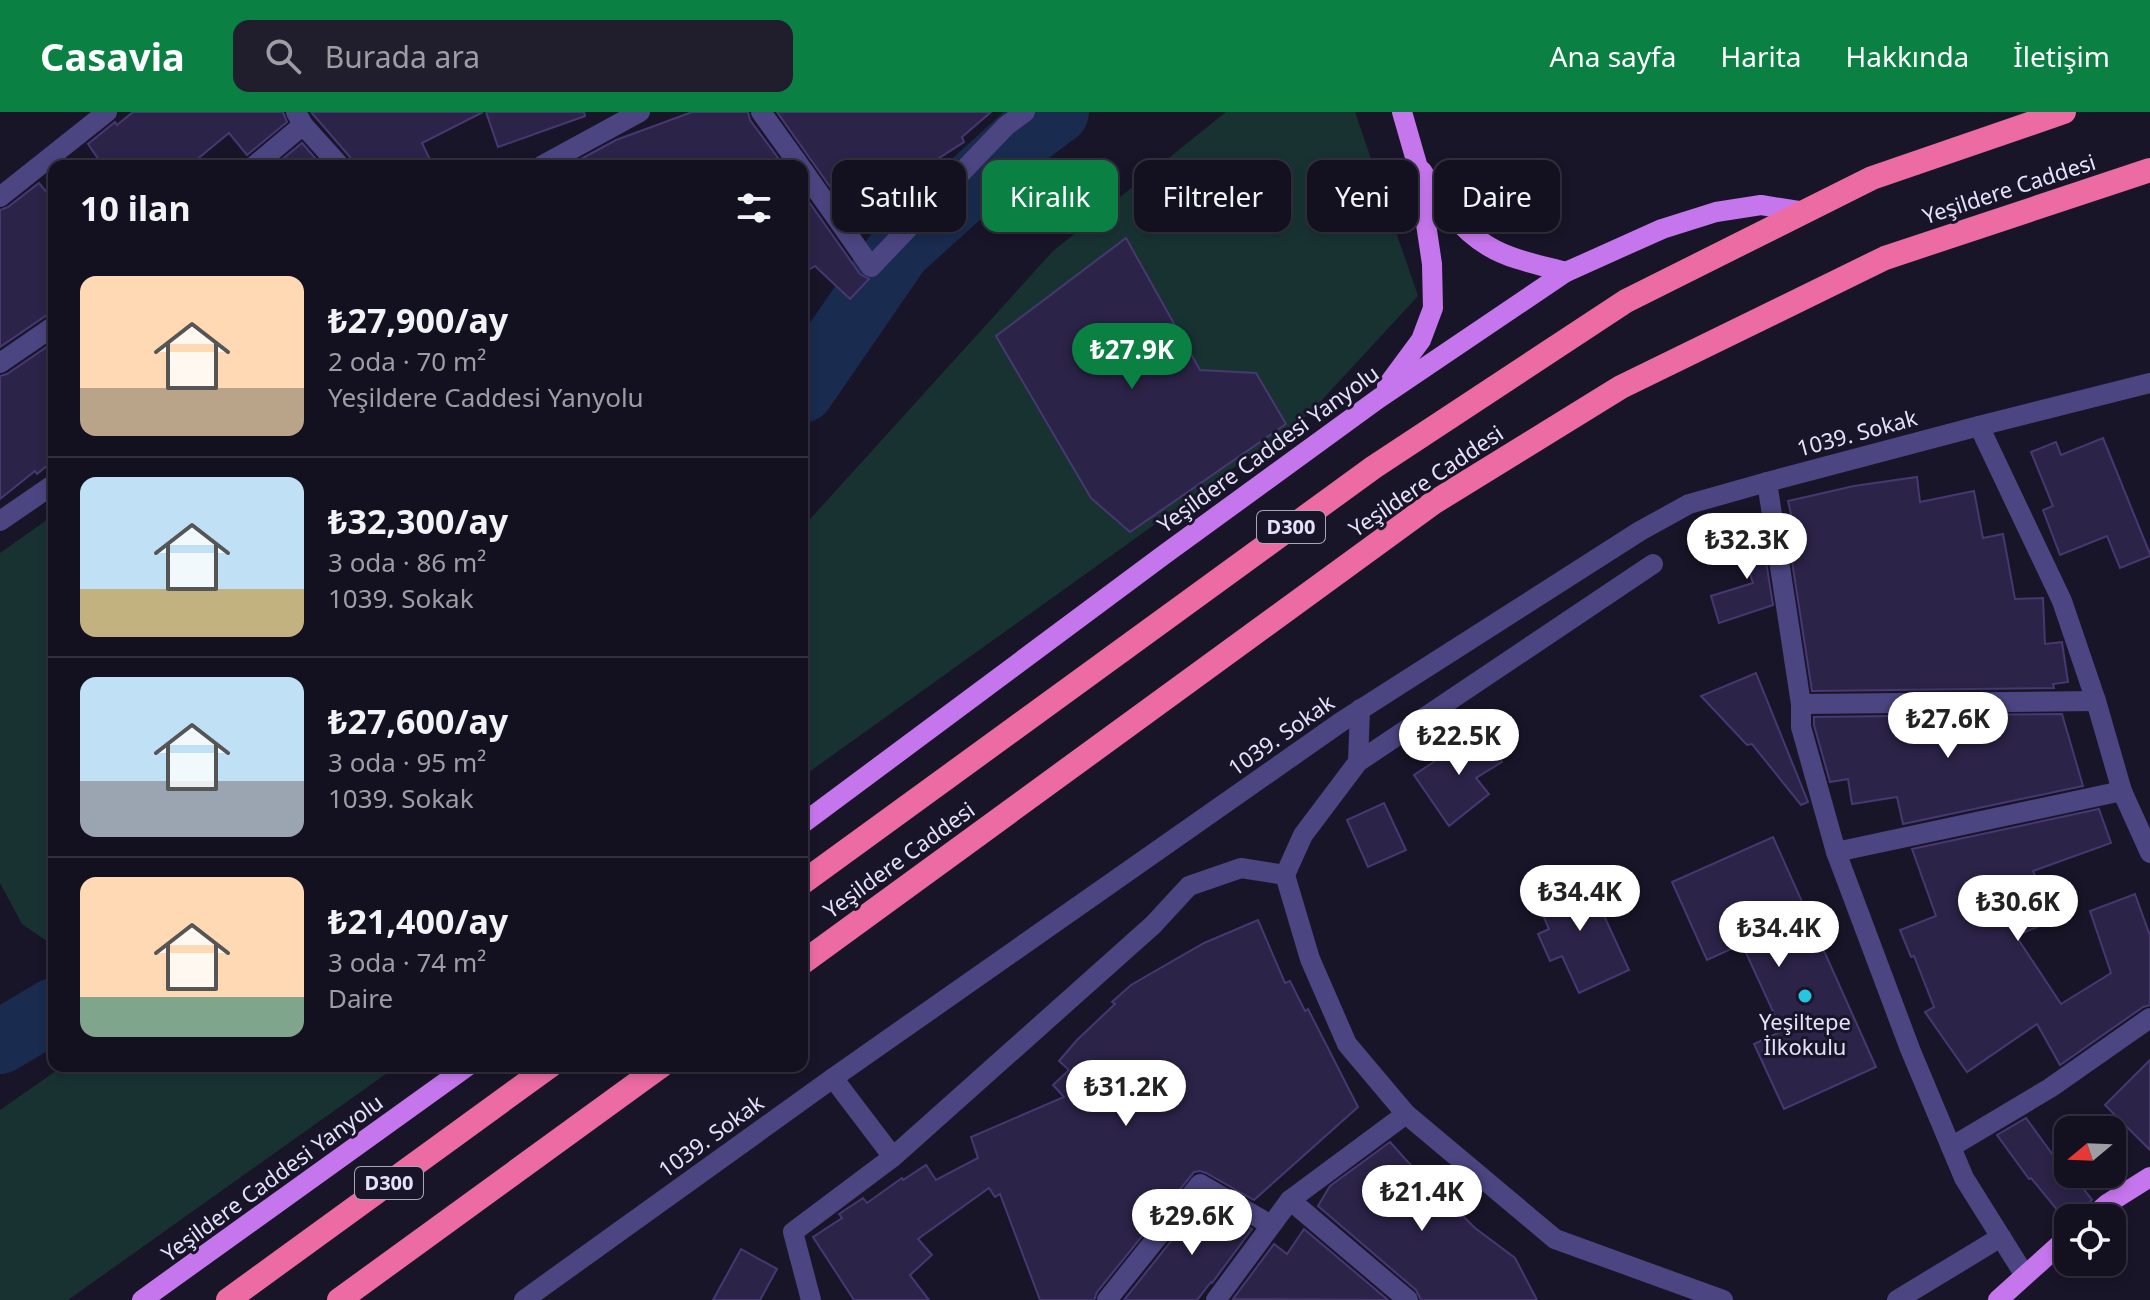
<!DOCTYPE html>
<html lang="tr">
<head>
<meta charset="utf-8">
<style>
  body { margin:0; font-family:"Noto Sans",sans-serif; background:#201e2c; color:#f1f3f6; height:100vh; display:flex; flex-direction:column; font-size:30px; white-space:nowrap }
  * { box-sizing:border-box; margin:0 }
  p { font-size:26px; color:#9d9da4 }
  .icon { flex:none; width:44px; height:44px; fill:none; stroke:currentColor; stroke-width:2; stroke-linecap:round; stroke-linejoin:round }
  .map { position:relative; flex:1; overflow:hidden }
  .sheet { position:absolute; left:48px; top:48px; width:760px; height:912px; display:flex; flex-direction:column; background:#13101f; border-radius:16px; box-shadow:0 4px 12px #0003,0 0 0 2px #32303d }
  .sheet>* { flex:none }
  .banner { position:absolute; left:832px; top:48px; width:760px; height:72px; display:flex; gap:16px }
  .needle { width:52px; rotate:251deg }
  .buttons { position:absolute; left:2054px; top:1004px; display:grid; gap:16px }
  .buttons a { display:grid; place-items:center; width:72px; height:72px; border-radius:16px; background:#13101f; box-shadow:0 4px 12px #0003,0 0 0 2px #32303d; font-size:40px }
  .price { position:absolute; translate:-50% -68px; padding:0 18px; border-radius:28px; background:#fff; color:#222; font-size:26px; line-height:52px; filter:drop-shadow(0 2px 4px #0008) }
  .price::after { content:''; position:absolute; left:50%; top:48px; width:24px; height:18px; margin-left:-12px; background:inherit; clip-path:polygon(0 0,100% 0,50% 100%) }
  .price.selected { background:#0b8043; color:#fff }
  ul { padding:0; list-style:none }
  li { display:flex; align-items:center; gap:24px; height:200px; padding:0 32px }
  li+li { border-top:2px solid #32303d }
  li span { display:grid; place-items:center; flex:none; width:224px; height:160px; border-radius:16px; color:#555 }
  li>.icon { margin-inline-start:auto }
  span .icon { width:96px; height:96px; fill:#fffc; stroke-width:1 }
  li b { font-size:34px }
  h2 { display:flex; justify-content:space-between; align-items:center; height:96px; padding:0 32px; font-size:34px }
  .chip { padding:0 28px; border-radius:16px; background:#13101f; box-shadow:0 4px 12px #0003,0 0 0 2px #32303d; font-size:28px; line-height:72px }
  .chip.selected { background:#0b8043; color:#fff }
  header { display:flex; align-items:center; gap:48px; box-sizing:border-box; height:112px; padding:0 40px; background:#0b8043; color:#fff }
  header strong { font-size:38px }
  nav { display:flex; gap:44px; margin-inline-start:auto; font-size:28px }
  .search { width:560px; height:72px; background:#201e2c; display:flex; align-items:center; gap:20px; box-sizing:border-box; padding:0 28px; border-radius:16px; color:#9d9da4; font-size:30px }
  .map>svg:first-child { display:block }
  .green { fill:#183232 }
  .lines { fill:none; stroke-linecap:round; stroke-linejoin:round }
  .river { stroke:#192b4e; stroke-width:64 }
  .building { fill:#2c2348; stroke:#463870; stroke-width:2 }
  .minor { stroke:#4b4682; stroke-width:20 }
  .major { stroke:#c676ed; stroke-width:20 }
  .highway { stroke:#eb6ba2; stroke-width:24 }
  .poi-dot { fill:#26c6e2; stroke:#191529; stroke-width:3 }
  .labels { text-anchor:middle; stroke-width:6; stroke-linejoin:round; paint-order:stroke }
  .shield { fill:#191529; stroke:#a8a4bc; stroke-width:2 }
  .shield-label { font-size:20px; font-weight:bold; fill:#e5e1fb }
  .street-label { font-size:22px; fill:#e5e1fb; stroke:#191529 }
  .poi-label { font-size:22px; fill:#e5e1fb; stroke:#191529 }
</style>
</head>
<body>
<header>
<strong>Casavia</strong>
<div class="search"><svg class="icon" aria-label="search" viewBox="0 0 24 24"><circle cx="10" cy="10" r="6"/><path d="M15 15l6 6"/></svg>Burada ara</div>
<nav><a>Ana sayfa</a><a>Harita</a><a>Hakkında</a><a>İletişim</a></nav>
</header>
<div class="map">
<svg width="2150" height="1188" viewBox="0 0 2150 1188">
  <rect width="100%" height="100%" fill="#191529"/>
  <g class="green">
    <path d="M 1226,0 L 1355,0 L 1418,184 L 1309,302 L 802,665 L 802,416 L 1053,139 Z"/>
    <path d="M 54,403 L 54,834 L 22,812 L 0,771 L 0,441 Z"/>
    <path d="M 63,954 L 397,954 L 68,1188 L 0,1188 L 0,998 Z"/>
  </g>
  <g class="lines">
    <g class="river">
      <path d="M 802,279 L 899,138 L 1026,23 L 1057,0"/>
      <path d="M 0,930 L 54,898"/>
    </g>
  </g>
  <g class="building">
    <path d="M 133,0 L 283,0 L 287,10 L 247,43 L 229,21 L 189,54 L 103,54 L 88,32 L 115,10 L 117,13 Z"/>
    <path d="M 311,0 L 483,0 L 422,31 L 433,54 L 353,54 L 350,45 Z"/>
    <path d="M 486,0 L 584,0 L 585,4 L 498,35 Z"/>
    <path d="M 692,0 L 748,0 L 750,8 L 784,54 L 568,54 L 616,28 Z"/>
    <path d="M 777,0 L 991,0 L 962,25 L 964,30 L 903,69 L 908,79 L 866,99 L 872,111 L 860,117 Z"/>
    <path d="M 302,31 L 322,54 L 274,54 Z"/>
    <path d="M 39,71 L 54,89 L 54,201 L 47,203 L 0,235 L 0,98 L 8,95 Z"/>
    <path d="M 802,80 L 860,162 L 869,167 L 850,187 L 815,154 L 802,162 Z"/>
    <path d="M 1126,126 L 1200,258 L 1256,261 L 1286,312 L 1130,420 L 1091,386 L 996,224 Z"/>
    <path d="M 54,230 L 54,348 L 37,362 L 35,359 L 0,387 L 0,264 L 7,262 Z"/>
    <path d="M 2103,326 L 2150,442 L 2150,444 L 2120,456 L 2107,424 L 2060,443 L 2043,398 L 2053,394 L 2031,340 L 2056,330 L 2061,343 Z"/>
    <path d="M 1917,365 L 1920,390 L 1974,379 L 1983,426 L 2003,422 L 2015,487 L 2043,486 L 2045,532 L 2062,530 L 2068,570 L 2053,572 L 2054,576 L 1812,579 L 1785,404 L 1791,402 L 1788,389 L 1854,374 Z"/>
    <path d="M 1760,412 L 1773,493 L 1719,511 L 1711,484 L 1753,471 L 1736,420 Z"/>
    <path d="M 1756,561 L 1808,690 L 1801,693 L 1752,632 L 1747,633 L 1701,584 Z"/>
    <path d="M 2062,602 L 2083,674 L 1903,712 L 1897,685 L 1852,692 L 1848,667 L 1830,670 L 1814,613 L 1814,605 Z"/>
    <path d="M 1482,618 L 1502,650 L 1476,666 L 1489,682 L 1449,714 L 1414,663 Z"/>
    <path d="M 1384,691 L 1406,738 L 1368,755 L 1347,708 Z"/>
    <path d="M 2099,697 L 2111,731 L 2033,759 L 2053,808 L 2016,824 L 2061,892 L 2111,861 L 2090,799 L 2135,782 L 2150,824 L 2150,893 L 2143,895 L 2060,953 L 2037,912 L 1967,960 L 1925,900 L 1934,895 L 1914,844 L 1911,845 L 1900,818 L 1936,804 L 1912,737 Z"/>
    <path d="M 1773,725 L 1876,955 L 1784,997 L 1754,932 L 1782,919 L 1742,832 L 1707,848 L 1672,770 Z"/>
    <path d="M 1584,760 L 1629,858 L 1579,881 L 1562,844 L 1550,849 L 1538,822 L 1549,817 L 1534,783 Z"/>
    <path d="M 1258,808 L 1285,871 L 1290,869 L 1305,899 L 1308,897 L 1358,995 L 1254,1088 L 1206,1061 L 1200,1059 L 1194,1060 L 1097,1180 L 1094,1188 L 1040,1188 L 1000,1082 L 995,1085 L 989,1076 L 918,1127 L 932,1143 L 910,1163 L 929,1188 L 854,1188 L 813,1125 L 842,1106 L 839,1102 L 863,1086 L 867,1091 L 902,1066 L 903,1068 L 926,1053 L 936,1068 L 978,1046 L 971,1025 L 1064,985 L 1053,973 L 1069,958 L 1059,949 L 1077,928 L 1115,892 L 1112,890 L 1131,873 L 1204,831 Z"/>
    <path d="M 2150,948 L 2150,1038 L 2105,993 Z"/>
    <path d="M 2026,1006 L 2058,1050 L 2060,1048 L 2068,1057 L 2068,1062 L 2072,1062 L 2092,1088 L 2082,1097 L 2076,1106 L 2068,1106 L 2068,1111 L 2031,1066 L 2029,1067 L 1997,1023 Z"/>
    <path d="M 1390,1030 L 1425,1069 L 1427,1067 L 1455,1099 L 1457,1098 L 1475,1116 L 1515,1146 L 1537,1188 L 1421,1188 L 1416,1178 L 1318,1094 L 1330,1074 Z"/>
    <path d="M 1203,1089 L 1252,1117 L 1212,1171 L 1211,1170 L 1197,1188 L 1124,1188 Z"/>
    <path d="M 1304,1117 L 1388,1188 L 1233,1187 L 1274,1132 L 1287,1142 Z"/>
    <path d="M 741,1137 L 777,1157 L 760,1188 L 713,1188 Z"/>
  </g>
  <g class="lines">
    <g class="minor">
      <path d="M 296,0 L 303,13 L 340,54"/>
      <path d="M 761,0 L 800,54"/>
      <path d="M 254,54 L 303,13"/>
      <path d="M 541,54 L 640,0"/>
      <path d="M 802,57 L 871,155 L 1006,14 L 1025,0"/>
      <path d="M 0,85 L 107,0"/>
      <path d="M 0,251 L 54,214"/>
      <path d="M 1979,314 L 2062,489 L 2096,589 L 2122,679 L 2150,741"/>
      <path d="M 1767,370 L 1801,592 L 1801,615 L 1836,740 L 1910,937 L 1964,1066 L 2024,1162"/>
      <path d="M 0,409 L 54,372"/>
      <path d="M 1801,592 L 2096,589"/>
      <path d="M 1360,597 L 1358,650 L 1303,723 L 1285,763 L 1310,847 L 1347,932 L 1406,1002 L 1555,1127 L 1723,1188"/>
      <path d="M 1358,650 L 1653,452"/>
      <path d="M 1836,740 L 2122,679"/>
      <path d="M 1951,1035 L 2050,976 L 2150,906"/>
      <path d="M 893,1045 L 1153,813 L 1189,774 L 1241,756 L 1285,763"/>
      <path d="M 1290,1088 L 1408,1188"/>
      <path d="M 524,1188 L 833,966 L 1341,610 L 1640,419 L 1689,392 L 1767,370 L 1979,314 L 2150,271"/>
      <path d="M 811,1188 L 793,1120 L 893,1045 L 833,966"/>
      <path d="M 1107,1188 L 1200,1072 L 1271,1113"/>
      <path d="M 1216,1188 L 1290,1088 L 1406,1002"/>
      <path d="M 1897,1188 L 2001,1125"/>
    </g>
    <g class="major">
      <path d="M 1422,59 C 1439,87 1459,117 1488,134 C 1511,148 1540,153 1566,160"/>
      <path d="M 1387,274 L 1421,228 L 1433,196 L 1432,152 L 1417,52 L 1402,0"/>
      <path d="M 802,712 L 1165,442 L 1378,287 L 1566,160 L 1662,117 L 1716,100 L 1761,93 L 1805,100"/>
      <path d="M 2091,1106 L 2107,1092 L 2150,1065"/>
      <path d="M 142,1188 L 468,954"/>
      <path d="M 1998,1188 L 2068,1125"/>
    </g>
    <g class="highway">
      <path d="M 802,771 L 1374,355 L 1626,189 L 1872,66 L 2064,0"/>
      <path d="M 802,851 L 1433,391 L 1621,275 L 1885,146 L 2150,58"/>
      <path d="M 228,1188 L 550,954"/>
      <path d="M 339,1188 L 661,954"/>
    </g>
  </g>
  <circle class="poi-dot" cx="1805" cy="884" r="8"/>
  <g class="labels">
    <g class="shield">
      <rect x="1257" y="399" width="68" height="32" rx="6"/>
      <rect x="355" y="1055" width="68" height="32" rx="6"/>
    </g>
    <g class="shield-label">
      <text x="1291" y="422">D300</text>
      <text x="389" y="1078">D300</text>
    </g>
    <g class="street-label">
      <text transform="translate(2009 77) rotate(-18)" y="8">Yeşildere Caddesi</text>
      <text transform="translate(1857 321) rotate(-15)" y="8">1039. Sokak</text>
      <text transform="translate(1268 337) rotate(-36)" y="8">Yeşildere Caddesi Yanyolu</text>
      <text transform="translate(1426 369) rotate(-34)" y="8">Yeşildere Caddesi</text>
      <text transform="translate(1281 623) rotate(-35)" y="8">1039. Sokak</text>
      <text transform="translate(899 748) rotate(-36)" y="8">Yeşildere Caddesi</text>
      <text transform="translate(711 1024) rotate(-36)" y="8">1039. Sokak</text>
      <text transform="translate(272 1066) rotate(-36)" y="8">Yeşildere Caddesi Yanyolu</text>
    </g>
    <g class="poi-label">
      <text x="1805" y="918">Yeşiltepe<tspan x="1805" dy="25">İlkokulu</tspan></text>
    </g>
  </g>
</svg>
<div class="buttons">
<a><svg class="needle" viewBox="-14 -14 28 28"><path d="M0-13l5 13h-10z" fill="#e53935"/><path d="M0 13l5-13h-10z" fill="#9d9da4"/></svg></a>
<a><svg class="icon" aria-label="locate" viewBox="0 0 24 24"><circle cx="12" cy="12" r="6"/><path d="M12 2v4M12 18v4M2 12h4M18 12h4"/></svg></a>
</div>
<b class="price selected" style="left:1132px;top:279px">₺27.9K</b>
<b class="price" style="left:1747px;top:469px">₺32.3K</b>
<b class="price" style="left:1948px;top:648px">₺27.6K</b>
<b class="price" style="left:1459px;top:665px">₺22.5K</b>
<b class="price" style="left:1580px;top:821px">₺34.4K</b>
<b class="price" style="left:2018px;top:831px">₺30.6K</b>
<b class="price" style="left:1779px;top:857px">₺34.4K</b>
<b class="price" style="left:1126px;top:1016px">₺31.2K</b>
<b class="price" style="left:1422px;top:1121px">₺21.4K</b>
<b class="price" style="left:1192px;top:1145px">₺29.6K</b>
<div class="banner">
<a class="chip">Satılık</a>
<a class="chip selected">Kiralık</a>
<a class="chip">Filtreler</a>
<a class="chip">Yeni</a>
<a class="chip">Daire</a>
</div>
<section class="sheet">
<h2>10 ilan<svg class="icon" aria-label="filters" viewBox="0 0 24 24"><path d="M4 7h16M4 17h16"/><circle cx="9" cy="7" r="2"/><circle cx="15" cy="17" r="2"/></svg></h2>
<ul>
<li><span style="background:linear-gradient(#ffd9b3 70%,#b9a48a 0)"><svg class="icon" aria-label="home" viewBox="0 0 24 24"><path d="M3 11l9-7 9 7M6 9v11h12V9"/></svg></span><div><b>₺27,900/ay</b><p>2 oda · 70 m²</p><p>Yeşildere Caddesi Yanyolu</p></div></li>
<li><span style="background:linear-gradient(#bfe0f5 70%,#c2b280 0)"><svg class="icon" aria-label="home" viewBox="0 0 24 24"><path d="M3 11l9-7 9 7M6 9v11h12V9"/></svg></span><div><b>₺32,300/ay</b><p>3 oda · 86 m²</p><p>1039. Sokak</p></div></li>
<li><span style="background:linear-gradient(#bfe0f5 65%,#9aa5b1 0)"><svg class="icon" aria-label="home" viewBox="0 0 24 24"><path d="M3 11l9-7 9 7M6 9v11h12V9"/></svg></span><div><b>₺27,600/ay</b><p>3 oda · 95 m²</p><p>1039. Sokak</p></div></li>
<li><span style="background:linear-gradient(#ffd9b3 75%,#7fa58c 0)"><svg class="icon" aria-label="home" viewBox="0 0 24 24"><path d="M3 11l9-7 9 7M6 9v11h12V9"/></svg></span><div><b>₺21,400/ay</b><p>3 oda · 74 m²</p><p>Daire</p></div></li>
</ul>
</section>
</div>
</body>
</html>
